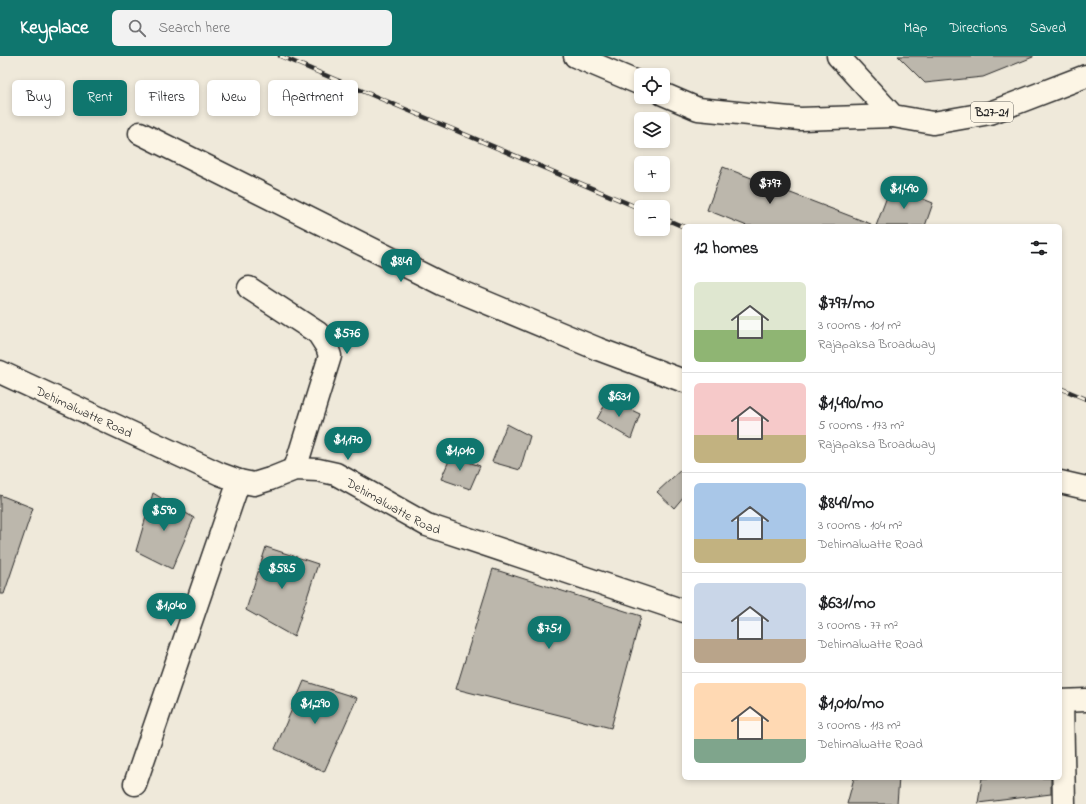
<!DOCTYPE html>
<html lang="en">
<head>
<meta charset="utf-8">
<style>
  body { margin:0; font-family:"Indie Flower",sans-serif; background:#f2f2f2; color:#202124; height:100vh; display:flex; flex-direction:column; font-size:15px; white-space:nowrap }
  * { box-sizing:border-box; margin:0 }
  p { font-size:13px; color:#757577 }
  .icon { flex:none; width:22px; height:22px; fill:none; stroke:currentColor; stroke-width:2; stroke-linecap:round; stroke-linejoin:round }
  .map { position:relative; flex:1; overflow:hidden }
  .sheet { position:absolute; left:682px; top:168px; width:380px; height:556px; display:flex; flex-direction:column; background:#fff; border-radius:6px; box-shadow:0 2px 6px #0003 }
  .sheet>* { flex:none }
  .hud { position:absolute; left:12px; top:24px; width:380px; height:36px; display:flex; gap:8px }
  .tools { position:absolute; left:634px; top:12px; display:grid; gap:8px }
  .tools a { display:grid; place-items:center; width:36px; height:36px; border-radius:6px; background:#fff; box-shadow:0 2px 6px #0003; font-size:20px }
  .price { position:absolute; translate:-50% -34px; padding:0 9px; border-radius:14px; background:#0f766e; color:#fff; font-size:13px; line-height:26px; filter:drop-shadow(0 1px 2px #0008) }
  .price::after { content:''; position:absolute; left:50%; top:24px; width:12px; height:9px; margin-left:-6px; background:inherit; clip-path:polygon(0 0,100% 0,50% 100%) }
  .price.selected { background:#222; color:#fff }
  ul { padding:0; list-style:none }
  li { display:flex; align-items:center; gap:12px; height:100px; padding:0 12px }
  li+li { border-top:1px solid #e0e0e0 }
  li span { display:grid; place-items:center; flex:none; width:112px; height:80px; border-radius:6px; color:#555 }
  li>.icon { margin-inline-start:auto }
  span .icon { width:48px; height:48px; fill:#fffc; stroke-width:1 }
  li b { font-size:17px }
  h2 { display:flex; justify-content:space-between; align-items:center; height:48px; padding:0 12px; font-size:17px }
  .pill { padding:0 14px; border-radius:6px; background:#fff; box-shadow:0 2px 6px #0003; font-size:14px; line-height:36px }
  .pill.selected { background:#0f766e; color:#fff }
  header { display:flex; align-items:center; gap:24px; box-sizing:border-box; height:56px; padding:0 20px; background:#0f766e; color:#fff }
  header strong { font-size:19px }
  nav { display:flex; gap:22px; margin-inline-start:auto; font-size:14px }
  .search { width:280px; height:36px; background:#f2f2f2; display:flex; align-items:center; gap:10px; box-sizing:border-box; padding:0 14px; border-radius:6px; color:#757577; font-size:15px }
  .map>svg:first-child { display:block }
  .building { fill:#bcb7ac; stroke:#2b2b2b }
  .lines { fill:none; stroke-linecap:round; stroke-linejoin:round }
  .minor-casing { stroke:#2b2b2b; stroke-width:25 }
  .major-casing { stroke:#2b2b2b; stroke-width:25 }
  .minor { stroke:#fcf5e5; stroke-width:22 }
  .major { stroke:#fcf5e5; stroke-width:22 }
  .rail-casing { stroke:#2b2b2b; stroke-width:4.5 }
  .rail { stroke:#fcf5e5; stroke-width:3; stroke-dasharray:9; stroke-linecap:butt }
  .labels { text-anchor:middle; stroke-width:3; stroke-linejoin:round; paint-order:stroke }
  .shield { fill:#fcf5e5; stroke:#6a6863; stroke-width:1 }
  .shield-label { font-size:12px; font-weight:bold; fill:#2b2b2b }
  .street-label { font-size:13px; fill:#2b2b2b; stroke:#fcf5e5 }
</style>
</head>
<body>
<header>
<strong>Keyplace</strong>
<div class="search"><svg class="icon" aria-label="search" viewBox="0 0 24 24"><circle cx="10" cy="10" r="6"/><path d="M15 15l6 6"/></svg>Search here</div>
<nav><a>Map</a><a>Directions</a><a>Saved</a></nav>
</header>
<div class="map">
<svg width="1086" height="748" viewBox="0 0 1086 748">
  <rect width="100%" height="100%" fill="#efe9da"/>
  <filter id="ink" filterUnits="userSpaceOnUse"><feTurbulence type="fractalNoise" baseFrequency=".025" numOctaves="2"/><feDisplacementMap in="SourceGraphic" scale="8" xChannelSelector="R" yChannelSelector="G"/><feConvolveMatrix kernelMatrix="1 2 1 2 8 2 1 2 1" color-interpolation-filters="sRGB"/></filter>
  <g filter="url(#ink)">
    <g class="building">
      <path d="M 898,0 L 1033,0 L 1033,1 L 983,21 L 925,27 Z"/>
      <path d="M 723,111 L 871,168 L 871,170 L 747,170 L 707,154 Z"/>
      <path d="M 891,130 L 933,147 L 925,170 L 876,170 Z"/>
      <path d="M 608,343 L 640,358 L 631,383 L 597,363 Z"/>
      <path d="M 507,368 L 530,380 L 520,414 L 492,406 Z"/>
      <path d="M 451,400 L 480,410 L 470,433 L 441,423 Z"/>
      <path d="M 684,411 L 684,440 L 674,452 L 657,436 Z"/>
      <path d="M 153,437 L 194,462 L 172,513 L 136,495 Z"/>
      <path d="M 0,439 L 33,452 L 4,538 L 0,538 Z"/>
      <path d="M 266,491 L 318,508 L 294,581 L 246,554 Z"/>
      <path d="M 493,513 L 641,560 L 611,672 L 456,633 Z"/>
      <path d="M 304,625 L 357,642 L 324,716 L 275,693 Z"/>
      <path d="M 854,722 L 899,722 L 897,748 L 847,748 Z"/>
      <path d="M 982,722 L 1051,722 L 1051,738 L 978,747 Z"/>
    </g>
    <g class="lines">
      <defs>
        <g id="minor">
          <path d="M 575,0 L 641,28"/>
          <path d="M 663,38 L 698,53 L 800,63 L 893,60"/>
          <path d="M 140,77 L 442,228 L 598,293 L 684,325"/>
          <path d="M 249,232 L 318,277 L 327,291 L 330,300 L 295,413"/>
          <path id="s1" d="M 0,316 L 220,418 L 239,425 L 254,428 L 270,423 L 295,413 L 318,414 L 336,418 L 427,469 L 684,555"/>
          <path d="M 1060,426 L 1086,432"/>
          <path d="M 1060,645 L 1086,644"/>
          <path d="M 1062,645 L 1064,748"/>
          <path d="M 135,728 L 239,425"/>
        </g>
        <path id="major" d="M 838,0 L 893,60 L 933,67 L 990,57 L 1086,20"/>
      </defs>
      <use href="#minor" class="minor-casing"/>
      <use href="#major" class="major-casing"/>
      <use href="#minor" class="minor"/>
      <use href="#major" class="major"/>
      <defs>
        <g id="rail">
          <path d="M 280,0 L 641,153"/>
          <path d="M 663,162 L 684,171"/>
          <path d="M 1060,332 L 1086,343"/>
        </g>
      </defs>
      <use href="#rail" class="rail-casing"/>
      <use href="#rail" class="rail"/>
    </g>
  </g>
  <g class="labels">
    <rect class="shield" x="971" y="46" width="42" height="20" rx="3"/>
    <g class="shield-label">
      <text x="992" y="60">B27-21</text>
    </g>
    <g class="street-label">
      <text dy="5" stroke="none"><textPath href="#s1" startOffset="93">Dehimalwatte Road</textPath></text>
      <text dy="5" stroke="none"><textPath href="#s1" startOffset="429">Dehimalwatte Road</textPath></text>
    </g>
  </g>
</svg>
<div class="tools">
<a><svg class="icon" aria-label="locate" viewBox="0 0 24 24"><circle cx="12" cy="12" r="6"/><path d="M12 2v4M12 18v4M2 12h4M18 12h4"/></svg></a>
<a><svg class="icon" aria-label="layers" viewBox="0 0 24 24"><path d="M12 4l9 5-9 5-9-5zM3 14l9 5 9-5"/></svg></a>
<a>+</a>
<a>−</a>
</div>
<b class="price selected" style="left:770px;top:149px">$797</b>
<b class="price" style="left:904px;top:154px">$1,490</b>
<b class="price" style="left:401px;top:227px">$849</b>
<b class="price" style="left:347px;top:299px">$576</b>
<b class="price" style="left:619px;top:362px">$631</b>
<b class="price" style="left:348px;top:405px">$1,170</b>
<b class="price" style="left:460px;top:416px">$1,010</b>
<b class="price" style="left:164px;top:476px">$590</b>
<b class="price" style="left:282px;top:534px">$585</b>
<b class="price" style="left:171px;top:571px">$1,040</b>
<b class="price" style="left:549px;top:594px">$751</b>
<b class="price" style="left:315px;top:669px">$1,290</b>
<div class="hud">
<a class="pill">Buy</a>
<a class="pill selected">Rent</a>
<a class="pill">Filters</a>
<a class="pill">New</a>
<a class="pill">Apartment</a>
</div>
<section class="sheet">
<h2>12 homes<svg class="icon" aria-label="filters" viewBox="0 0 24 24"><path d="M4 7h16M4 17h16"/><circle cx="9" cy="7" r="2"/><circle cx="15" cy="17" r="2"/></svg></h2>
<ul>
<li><span style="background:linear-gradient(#dfe7d0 60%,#8fb573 0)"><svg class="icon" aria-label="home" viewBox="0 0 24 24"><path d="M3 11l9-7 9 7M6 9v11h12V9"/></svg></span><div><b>$797/mo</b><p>3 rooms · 101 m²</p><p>Rajapaksa Broadway</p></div></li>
<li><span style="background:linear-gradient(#f6c9c9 65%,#c2b280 0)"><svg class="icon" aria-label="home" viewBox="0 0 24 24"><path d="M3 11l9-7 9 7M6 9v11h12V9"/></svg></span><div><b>$1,490/mo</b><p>5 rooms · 173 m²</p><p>Rajapaksa Broadway</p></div></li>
<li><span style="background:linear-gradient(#a9c7e8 70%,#c2b280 0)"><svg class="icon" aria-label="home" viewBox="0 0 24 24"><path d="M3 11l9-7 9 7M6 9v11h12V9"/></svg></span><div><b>$849/mo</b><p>3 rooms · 104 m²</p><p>Dehimalwatte Road</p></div></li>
<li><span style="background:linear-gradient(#c9d6e8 70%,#b9a48a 0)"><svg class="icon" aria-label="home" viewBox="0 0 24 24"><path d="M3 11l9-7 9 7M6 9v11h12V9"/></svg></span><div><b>$631/mo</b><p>3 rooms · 77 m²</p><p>Dehimalwatte Road</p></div></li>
<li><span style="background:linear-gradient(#ffd9b3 70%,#7fa58c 0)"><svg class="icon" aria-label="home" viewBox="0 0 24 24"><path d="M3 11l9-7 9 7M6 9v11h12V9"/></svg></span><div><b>$1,010/mo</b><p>3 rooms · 113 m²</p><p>Dehimalwatte Road</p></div></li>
</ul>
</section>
</div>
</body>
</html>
